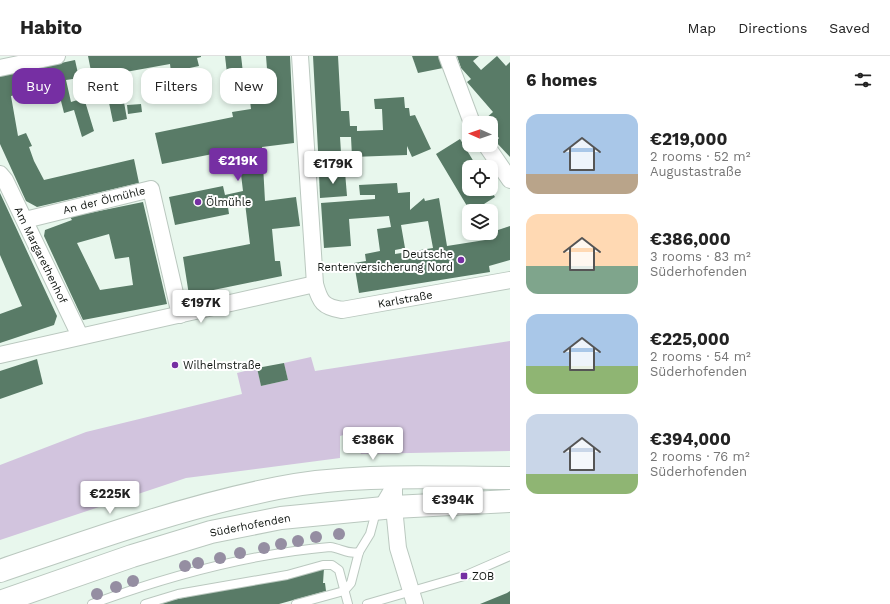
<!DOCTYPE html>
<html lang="en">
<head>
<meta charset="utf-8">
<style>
  body { margin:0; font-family:"Work Sans",sans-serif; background:#f6f6f6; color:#222; height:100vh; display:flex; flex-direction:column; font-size:15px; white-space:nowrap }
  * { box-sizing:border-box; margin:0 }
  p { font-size:13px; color:#767676 }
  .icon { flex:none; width:22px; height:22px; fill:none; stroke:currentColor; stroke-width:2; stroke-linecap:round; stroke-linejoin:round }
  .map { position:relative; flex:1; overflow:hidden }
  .side { display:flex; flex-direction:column; background:#fff; width:380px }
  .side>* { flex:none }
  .guide { position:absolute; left:12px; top:12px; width:380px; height:36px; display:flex; gap:8px }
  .needle { width:26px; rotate:272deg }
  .fabs { position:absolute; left:462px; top:60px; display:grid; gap:8px }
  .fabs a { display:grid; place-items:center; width:36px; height:36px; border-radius:8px; background:#fff; box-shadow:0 2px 6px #0003; font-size:20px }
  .price { position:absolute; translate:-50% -34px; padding:0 9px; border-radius:4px; background:#fff; color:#222; font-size:13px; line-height:26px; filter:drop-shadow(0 1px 2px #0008) }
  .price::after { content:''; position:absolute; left:50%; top:24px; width:12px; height:9px; margin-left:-6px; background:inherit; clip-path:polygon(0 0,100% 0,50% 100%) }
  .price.active { background:#762fa3; color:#fff }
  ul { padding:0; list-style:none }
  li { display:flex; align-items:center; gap:12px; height:100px; padding:0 16px }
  li span { display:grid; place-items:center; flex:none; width:112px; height:80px; border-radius:12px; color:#555 }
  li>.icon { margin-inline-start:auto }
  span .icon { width:48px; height:48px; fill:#fffc; stroke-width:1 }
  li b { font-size:17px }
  h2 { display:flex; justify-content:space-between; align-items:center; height:48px; padding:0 16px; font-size:17px }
  .tag { padding:0 14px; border-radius:12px; background:#fff; box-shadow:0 2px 6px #0003; font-size:14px; line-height:36px }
  .tag.active { background:#762fa3; color:#fff }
  header { display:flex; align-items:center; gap:24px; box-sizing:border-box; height:56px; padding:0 20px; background:#fff; border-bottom:1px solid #e0e0e0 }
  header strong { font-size:19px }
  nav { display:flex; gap:22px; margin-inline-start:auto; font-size:14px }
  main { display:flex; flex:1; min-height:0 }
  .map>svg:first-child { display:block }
  .green { fill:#d2c4de }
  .building { fill:#597b67; fill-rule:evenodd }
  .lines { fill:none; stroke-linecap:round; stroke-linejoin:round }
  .lane-casing { stroke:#bac8bf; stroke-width:10 }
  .street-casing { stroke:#bac8bf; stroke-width:18 }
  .secondary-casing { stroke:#bac8bf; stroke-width:24 }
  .lane { stroke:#fff; stroke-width:8 }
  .street { stroke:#fff; stroke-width:16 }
  .secondary { stroke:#fff; stroke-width:22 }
  .tree { fill:#958ea2 }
  .poi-dot { fill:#762fa3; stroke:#fff; stroke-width:1.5 }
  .labels { text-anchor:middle; stroke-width:4; stroke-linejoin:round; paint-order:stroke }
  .street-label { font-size:11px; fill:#0f1410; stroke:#fff }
  .poi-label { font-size:11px; fill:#0f1410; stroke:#fff; text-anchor:start }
</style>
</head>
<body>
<header>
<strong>Habito</strong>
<nav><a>Map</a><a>Directions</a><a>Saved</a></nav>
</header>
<main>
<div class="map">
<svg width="510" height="548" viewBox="0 0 510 548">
  <rect width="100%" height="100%" fill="#e8f7ed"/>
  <path class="green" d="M 510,285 L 510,395 L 361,398 L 350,377 L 340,380 L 340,402 L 186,422 L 0,484 L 0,409 L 86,376 L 242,338 L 237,317 L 257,312 L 261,330 L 288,324 L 284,307 L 311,301 L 315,315 Z"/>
  <g class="building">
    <path d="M 88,0 L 201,0 L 201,1 L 197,2 L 199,10 L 171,16 L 170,8 L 120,17 L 120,15 L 92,20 Z"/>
    <path d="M 225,0 L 241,0 L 245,33 L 229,35 Z"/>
    <path d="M 266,0 L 290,0 L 294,87 L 262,91 L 265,145 L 296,141 L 300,170 L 272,173 L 275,205 L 280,205 L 282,220 L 189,239 L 183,201 L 250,188 L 245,147 L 228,151 L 229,158 L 175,169 L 169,141 L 223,130 L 225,139 L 243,135 L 238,93 L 162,108 L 155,77 L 233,61 L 232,56 L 251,53 L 248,29 L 268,26 Z"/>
    <path d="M 313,0 L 338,0 L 341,55 L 349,55 L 350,70 L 357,70 L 357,75 L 383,74 L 382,53 L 375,53 L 374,43 L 404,41 L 405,52 L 409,52 L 410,60 L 415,59 L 431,93 L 412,101 L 407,90 L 407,99 L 352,101 L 351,81 L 340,81 L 342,112 L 319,113 Z"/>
    <path d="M 412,0 L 439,0 L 443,12 L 418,17 Z"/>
    <path d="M 457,0 L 479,0 L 473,5 L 481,14 L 497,0 L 506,10 L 510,6 L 510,101 L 496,86 L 499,82 L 491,73 L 491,67 L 486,67 L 484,64 L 493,56 L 467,26 L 471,23 L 461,12 Z"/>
    <path d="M 75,4 L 79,22 L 66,24 L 71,46 L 84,42 L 94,75 L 82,81 L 74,54 L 64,57 L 57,29 L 11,40 L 18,80 L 26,77 L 32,90 L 29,91 L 34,105 L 44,124 L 134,103 L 139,127 L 37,151 L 26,145 L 0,88 L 0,20 Z"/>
    <path d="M 105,23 L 105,27 L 120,24 L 127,63 L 113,66 L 107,37 L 95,39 L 93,25 Z"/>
    <path d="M 141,48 L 142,56 L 128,58 L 127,49 Z"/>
    <path d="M 460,83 L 477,111 L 469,111 L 469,133 L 490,133 L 495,141 L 473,155 L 470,155 L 436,98 Z"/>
    <path d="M 345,116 L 347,140 L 320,142 L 319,118 Z"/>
    <path d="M 397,127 L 398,137 L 410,136 L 410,154 L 424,142 L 425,145 L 439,142 L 447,190 L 485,184 L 483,179 L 510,170 L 510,204 L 489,210 L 490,216 L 359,237 L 354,207 L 366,205 L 365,198 L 380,195 L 377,173 L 391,171 L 389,160 L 349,163 L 351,190 L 324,192 L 321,147 L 375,143 L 375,139 L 360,139 L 359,129 ZM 428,165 L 433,192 L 395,198 L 395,194 L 405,192 L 401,169 Z"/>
    <path d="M 0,137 L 57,260 L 54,269 L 0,287 L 0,258 L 22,250 L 0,199 Z"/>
    <path d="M 143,146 L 167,248 L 83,264 L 44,180 L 45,174 L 72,164 L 70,161 ZM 109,178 L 115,203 L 129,201 L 133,229 L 100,234 L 77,187 Z"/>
    <path d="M 37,303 L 43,328 L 0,343 L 0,315 Z"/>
    <path d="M 284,307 L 288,324 L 261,330 L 257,312 Z"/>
    <path d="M 324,512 L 323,527 L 325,527 L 326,535 L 279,548 L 161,548 L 173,544 Z"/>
    <path d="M 510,535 L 510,548 L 480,548 L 507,537 Z"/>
  </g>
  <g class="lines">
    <defs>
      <g id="lane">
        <path d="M 92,548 C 168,520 249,498 330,491 C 340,492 348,499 359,496"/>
        <path d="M 145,548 L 178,538 L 287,519 L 323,509 L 332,509 L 339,514 L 348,548"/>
        <path d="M 296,548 L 344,535 L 351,527 L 359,496 L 370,478 L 377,452 L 391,428"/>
        <path d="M 367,548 L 464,520 L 510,500"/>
      </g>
      <g id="street">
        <path d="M 300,0 L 315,228 C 320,246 323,251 342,254 L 510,224"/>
        <path d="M 447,0 L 472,67"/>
        <path d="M 0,12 L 57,0"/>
        <path d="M 486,89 L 510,124"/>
        <path d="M 0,118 L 5,124 L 80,280"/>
        <path d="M 25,164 L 151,133 L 180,259"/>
        <path d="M 0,299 L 315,228"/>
        <path d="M 394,422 L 394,451 L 398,492 L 415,548"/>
      </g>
      <g id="secondary">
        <path d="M 0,515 C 91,484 183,451 278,432 C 354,417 433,422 510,422"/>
        <path d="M 0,546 L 132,500 L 211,476 L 281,462 L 394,451 L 510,445"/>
      </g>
    </defs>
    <use href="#lane" class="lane-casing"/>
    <use href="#street" class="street-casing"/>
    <use href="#secondary" class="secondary-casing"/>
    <use href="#lane" class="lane"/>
    <use href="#street" class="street"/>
    <use href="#secondary" class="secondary"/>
  </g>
  <g class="tree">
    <circle cx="339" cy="478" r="6"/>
    <circle cx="316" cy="481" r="6"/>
    <circle cx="298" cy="485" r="6"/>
    <circle cx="281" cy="488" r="6"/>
    <circle cx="264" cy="492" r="6"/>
    <circle cx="240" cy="497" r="6"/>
    <circle cx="220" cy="502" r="6"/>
    <circle cx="198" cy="507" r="6"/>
    <circle cx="185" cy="510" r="6"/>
    <circle cx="133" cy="525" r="6"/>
    <circle cx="116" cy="531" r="6"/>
    <circle cx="97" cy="538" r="6"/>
  </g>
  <g class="poi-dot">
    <circle cx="198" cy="146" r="4"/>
    <circle cx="461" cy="204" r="4"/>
    <circle cx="175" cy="309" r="4"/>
    <rect x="460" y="516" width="8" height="8" rx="2"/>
  </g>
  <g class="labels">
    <g class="street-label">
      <text transform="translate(104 144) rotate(-14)" y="4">An der Ölmühle</text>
      <text transform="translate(41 199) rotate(64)" y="4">Am Margarethenhof</text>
      <text transform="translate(405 243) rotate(-10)" y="4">Karlstraße</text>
      <text transform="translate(250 469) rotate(-11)" y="4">Süderhofenden</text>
    </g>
    <g class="poi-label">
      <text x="206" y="150">Ölmühle</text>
      <text x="453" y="202" text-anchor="end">Deutsche<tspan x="453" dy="13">Rentenversicherung Nord</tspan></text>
      <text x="183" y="313">Wilhelmstraße</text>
      <text x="472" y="524">ZOB</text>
    </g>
  </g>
</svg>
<div class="fabs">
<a><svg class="needle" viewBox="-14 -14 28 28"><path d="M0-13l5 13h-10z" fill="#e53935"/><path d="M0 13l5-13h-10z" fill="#767676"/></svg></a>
<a><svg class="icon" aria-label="locate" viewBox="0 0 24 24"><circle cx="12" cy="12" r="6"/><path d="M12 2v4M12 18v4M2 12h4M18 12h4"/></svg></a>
<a><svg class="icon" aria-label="layers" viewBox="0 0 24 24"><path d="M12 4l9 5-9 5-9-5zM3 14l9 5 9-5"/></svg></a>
</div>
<b class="price active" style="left:238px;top:126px">€219K</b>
<b class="price" style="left:333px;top:129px">€179K</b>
<b class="price" style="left:201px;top:268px">€197K</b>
<b class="price" style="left:373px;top:405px">€386K</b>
<b class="price" style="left:110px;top:459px">€225K</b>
<b class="price" style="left:453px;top:465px">€394K</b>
<div class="guide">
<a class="tag active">Buy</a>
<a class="tag">Rent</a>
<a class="tag">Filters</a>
<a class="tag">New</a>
</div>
</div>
<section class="side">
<h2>6 homes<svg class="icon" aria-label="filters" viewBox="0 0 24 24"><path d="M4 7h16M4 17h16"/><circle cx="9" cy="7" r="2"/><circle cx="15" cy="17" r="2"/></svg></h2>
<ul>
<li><span style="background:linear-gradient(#a9c7e8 75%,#b9a48a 0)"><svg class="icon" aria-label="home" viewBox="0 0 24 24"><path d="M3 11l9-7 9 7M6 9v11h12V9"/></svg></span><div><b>€219,000</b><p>2 rooms · 52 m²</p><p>Augustastraße</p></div></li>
<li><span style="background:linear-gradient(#ffd9b3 65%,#7fa58c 0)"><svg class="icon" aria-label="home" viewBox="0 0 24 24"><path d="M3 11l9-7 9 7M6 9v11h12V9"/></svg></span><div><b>€386,000</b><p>3 rooms · 83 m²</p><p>Süderhofenden</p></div></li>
<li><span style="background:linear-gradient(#a9c7e8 65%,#8fb573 0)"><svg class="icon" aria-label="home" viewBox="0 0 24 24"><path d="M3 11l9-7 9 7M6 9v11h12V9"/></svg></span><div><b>€225,000</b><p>2 rooms · 54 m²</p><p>Süderhofenden</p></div></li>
<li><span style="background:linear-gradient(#c9d6e8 75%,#8fb573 0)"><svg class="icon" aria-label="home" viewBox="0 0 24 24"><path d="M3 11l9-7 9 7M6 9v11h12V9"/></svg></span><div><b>€394,000</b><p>2 rooms · 76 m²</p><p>Süderhofenden</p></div></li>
</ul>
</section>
</main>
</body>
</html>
